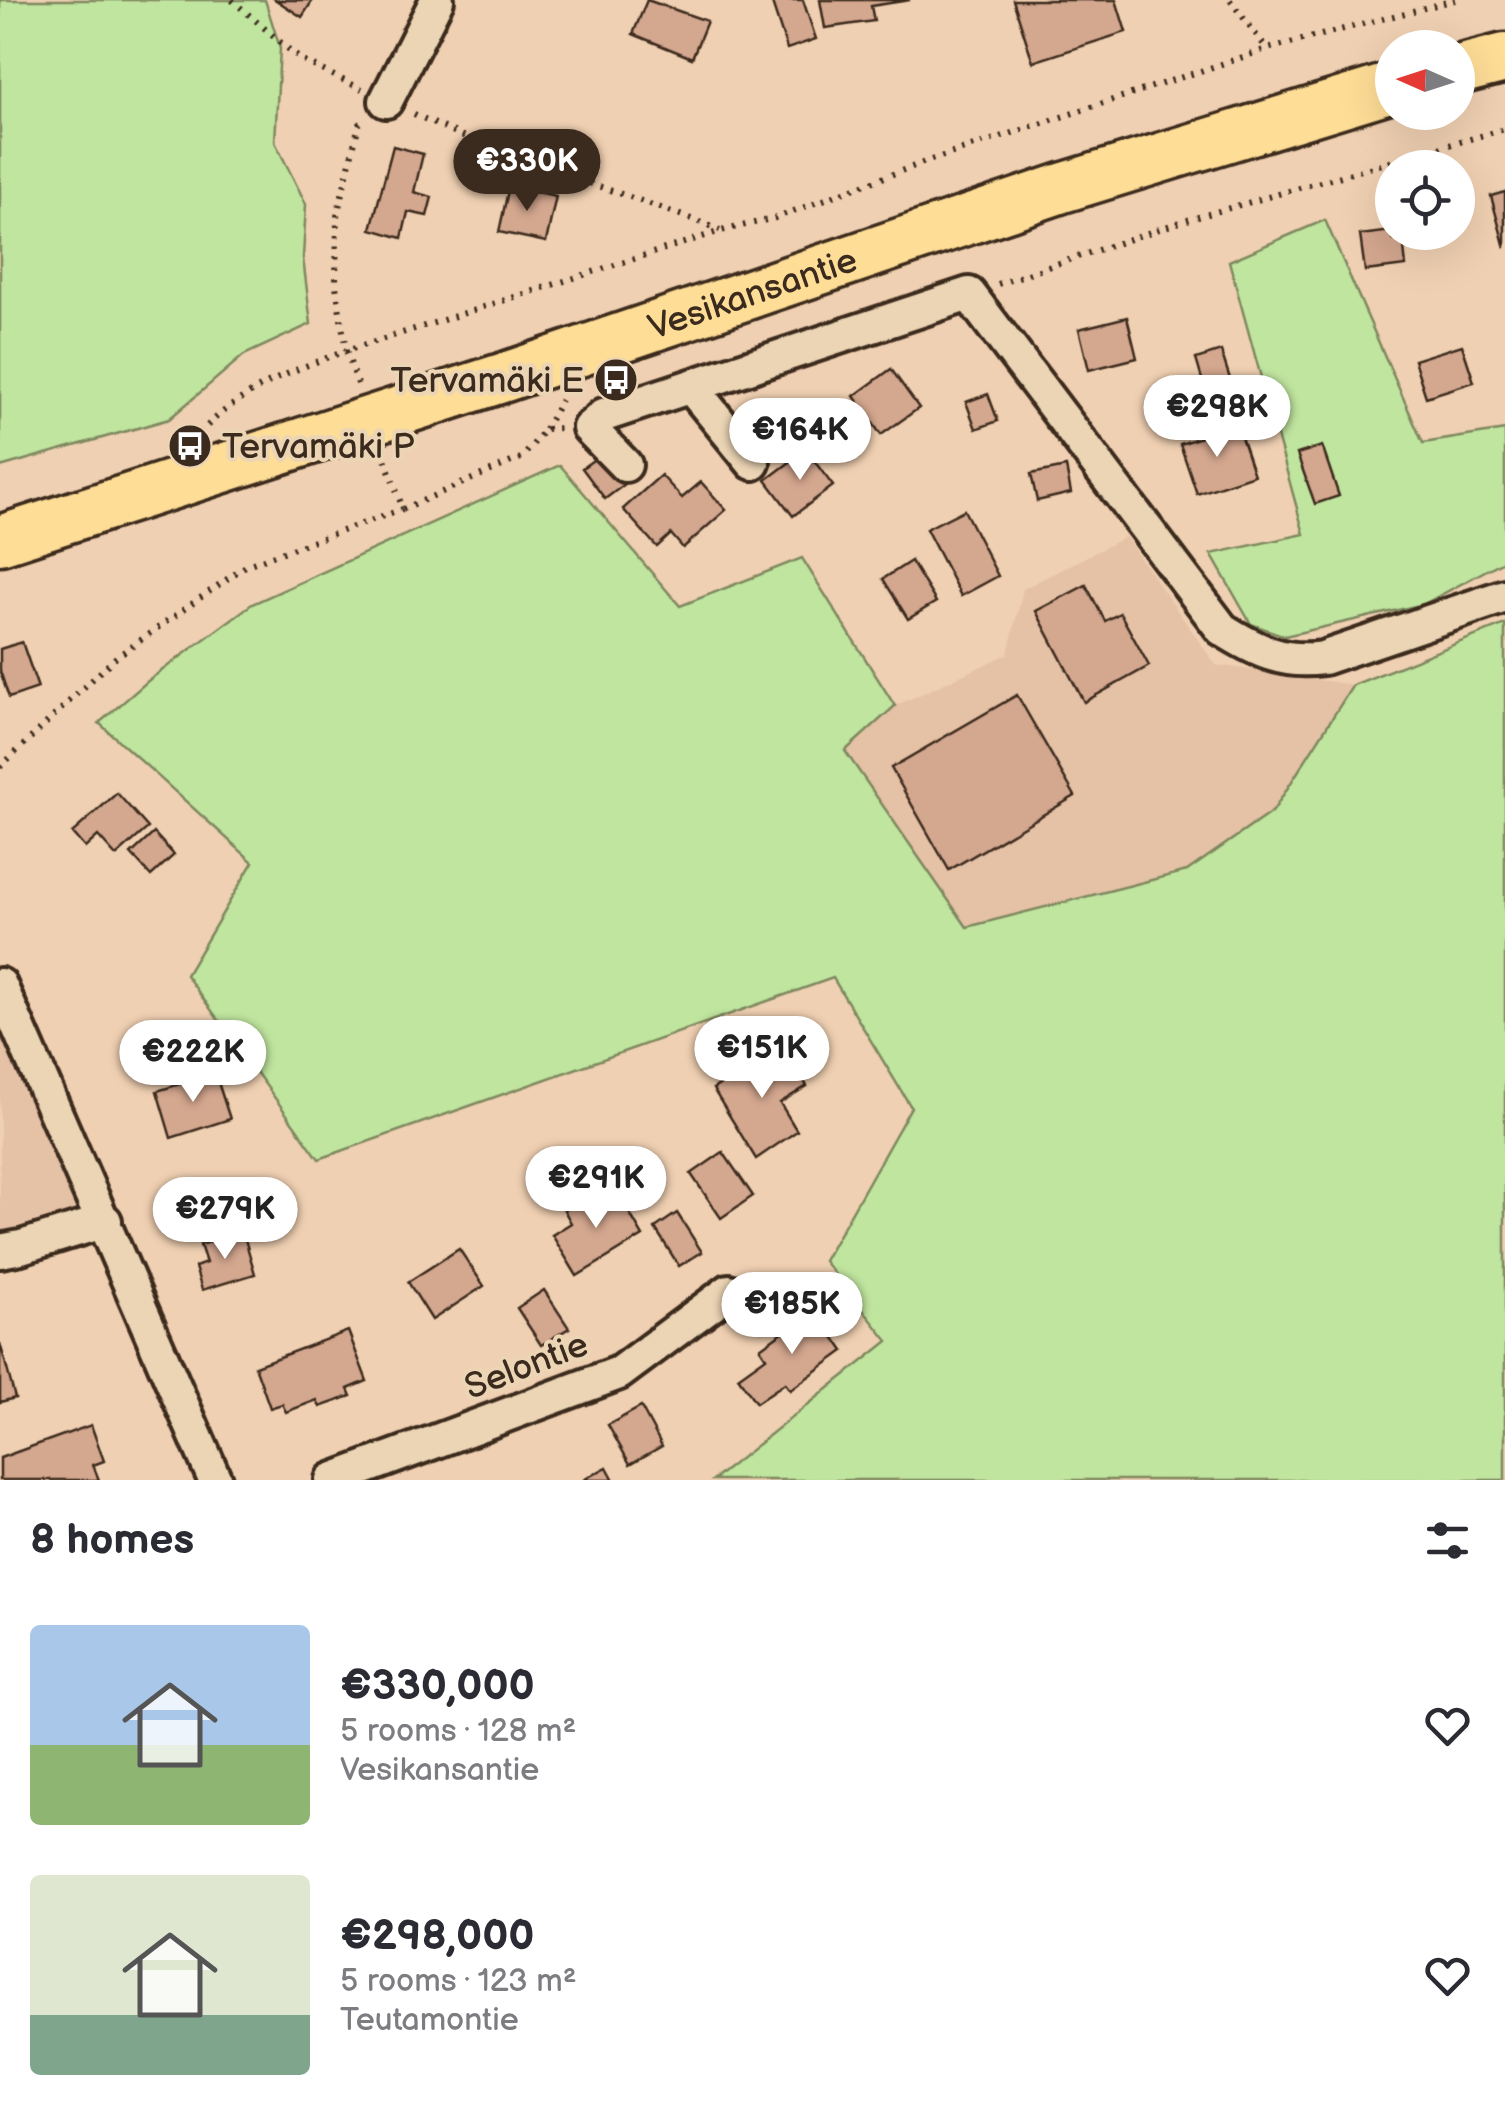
<!DOCTYPE html>
<html lang="en">
<head>
<meta charset="utf-8">
<style>
  body { margin:0; font-family:"Balsamiq Sans",sans-serif; background:#f7f7f7; color:#2b2b33; height:100vh; display:flex; flex-direction:column; font-size:38px; white-space:nowrap }
  * { box-sizing:border-box; margin:0 }
  p { font-size:32px; color:#7c7c81 }
  .icon { flex:none; width:55px; height:55px; fill:none; stroke:currentColor; stroke-width:2; stroke-linecap:round; stroke-linejoin:round }
  .map { position:relative; height:1480px; overflow:hidden }
  .panel { display:flex; flex-direction:column; background:#fff; flex:1 }
  .panel>* { flex:none }
  .needle { width:65px; rotate:273deg }
  .tools { position:absolute; left:1375px; top:30px; display:grid; gap:20px }
  .tools a { display:grid; place-items:center; width:100px; height:100px; border-radius:50%; background:#fff; box-shadow:0 10px 40px #0002; font-size:50px }
  .price { position:absolute; translate:-50% -85px; padding:0 22px; border-radius:35px; background:#fff; color:#222; font-size:32px; line-height:65px; filter:drop-shadow(0 2px 5px #0008) }
  .price::after { content:''; position:absolute; left:50%; top:60px; width:30px; height:22px; margin-left:-15px; background:inherit; clip-path:polygon(0 0,100% 0,50% 100%) }
  .price.active { background:#3b2a1e; color:#fff }
  ul { padding:0; list-style:none }
  li { display:flex; align-items:center; gap:30px; height:250px; padding:0 30px }
  li span { display:grid; place-items:center; flex:none; width:280px; height:200px; border-radius:10px; color:#555 }
  li>.icon { margin-inline-start:auto }
  span .icon { width:120px; height:120px; fill:#fffc; stroke-width:1 }
  li b { font-size:42px }
  h2 { display:flex; justify-content:space-between; align-items:center; height:120px; padding:0 30px; font-size:42px }
  .map>svg:first-child { display:block }
  .built { fill:#e5c1a5 }
  .green { fill:#c0e59f; stroke:#7e885e; stroke-width:2.5 }
  .building { fill:#d4a78f; stroke:#3b2a1e; stroke-width:2.5 }
  .lines { fill:none; stroke-linecap:round; stroke-linejoin:round }
  .minor-casing { stroke:#3b2a1e; stroke-width:40 }
  .highway-casing { stroke:#3b2a1e; stroke-width:55 }
  .path { stroke:#3b2a1e; stroke-width:6; stroke-dasharray:2.5 8; stroke-linecap:butt }
  .minor { stroke:#ecd5b5; stroke-width:32 }
  .highway { stroke:#fedd96; stroke-width:48 }
  .labels { text-anchor:middle; stroke-width:8; stroke-linejoin:round; paint-order:stroke }
  .street-label { font-size:35px; fill:#3b2a1e; stroke:#ecd5b5 }
  .poi-label { font-size:35px; fill:#3b2a1e; stroke:#ecd5b5; text-anchor:end }
</style>
</head>
<body>
<div class="map">
<svg width="1505" height="1480" viewBox="0 0 1505 1480">
  <rect width="100%" height="100%" fill="#f0d0b2"/>
  <filter id="ink" filterUnits="userSpaceOnUse"><feTurbulence type="fractalNoise" baseFrequency=".01" numOctaves="2"/><feDisplacementMap in="SourceGraphic" scale="20" xChannelSelector="R" yChannelSelector="G"/><feConvolveMatrix kernelMatrix="1 2 1 2 8 2 1 2 1" color-interpolation-filters="sRGB"/></filter>
  <g filter="url(#ink)">
    <g class="built">
      <path d="M 1125,537 L 1216,665 L 1353,685 L 1273,811 L 1187,871 L 966,927 L 845,751 L 895,706 L 1008,654 L 1023,589 Z"/>
      <path d="M 9,1036 L 88,1208 L 0,1231 L 0,1040 Z"/>
    </g>
    <g class="green">
      <path d="M 0,0 L 265,0 L 280,48 L 275,142 L 306,204 L 303,258 L 311,324 L 244,355 L 169,419 L 0,467 Z"/>
      <path d="M 1325,220 L 1423,443 L 1505,430 L 1505,560 L 1424,604 L 1285,636 L 1251,624 L 1211,554 L 1304,534 L 1229,261 Z"/>
      <path d="M 560,465 L 680,606 L 802,558 L 895,706 L 845,751 L 967,927 L 1187,871 L 1273,811 L 1353,685 L 1505,624 L 1505,1480 L 713,1480 L 888,1341 L 824,1261 L 911,1107 L 833,978 L 319,1159 L 186,975 L 253,862 L 99,723 L 149,680 L 252,604 Z"/>
    </g>
    <g class="building">
      <path d="M 276,0 L 313,0 L 302,17 Z"/>
      <path d="M 647,0 L 707,21 L 692,58 L 633,34 Z"/>
      <path d="M 771,0 L 803,0 L 816,39 L 787,49 Z"/>
      <path d="M 820,0 L 910,0 L 871,6 L 874,21 L 825,28 Z"/>
      <path d="M 1013,0 L 1116,0 L 1126,32 L 1033,62 Z"/>
      <path d="M 393,146 L 423,154 L 414,192 L 432,197 L 427,216 L 408,212 L 402,238 L 371,229 Z"/>
      <path d="M 509,186 L 556,196 L 546,242 L 499,232 Z"/>
      <path d="M 1505,192 L 1505,248 L 1491,196 Z"/>
      <path d="M 1392,231 L 1393,240 L 1403,239 L 1406,266 L 1365,271 L 1360,235 Z"/>
      <path d="M 1127,317 L 1137,358 L 1089,370 L 1079,329 Z"/>
      <path d="M 1462,345 L 1474,382 L 1426,397 L 1414,360 Z"/>
      <path d="M 1221,351 L 1232,385 L 1206,393 L 1196,359 Z"/>
      <path d="M 891,369 L 919,408 L 881,435 L 854,396 Z"/>
      <path d="M 988,394 L 998,421 L 976,429 L 966,402 Z"/>
      <path d="M 1237,425 L 1254,475 L 1197,494 L 1180,444 Z"/>
      <path d="M 1322,446 L 1339,496 L 1315,504 L 1297,454 Z"/>
      <path d="M 806,450 L 833,486 L 793,516 L 766,480 Z"/>
      <path d="M 603,453 L 625,484 L 605,499 L 582,468 Z"/>
      <path d="M 1066,467 L 1071,493 L 1037,501 L 1031,474 Z"/>
      <path d="M 661,475 L 682,498 L 701,482 L 726,510 L 683,548 L 671,534 L 657,547 L 623,509 Z"/>
      <path d="M 964,510 L 998,576 L 961,596 L 926,529 Z"/>
      <path d="M 911,561 L 936,602 L 908,619 L 883,579 Z"/>
      <path d="M 1086,585 L 1105,621 L 1120,613 L 1149,666 L 1084,702 L 1036,611 Z"/>
      <path d="M 22,642 L 38,688 L 9,698 L 0,671 L 0,649 Z"/>
      <path d="M 1017,695 L 1075,796 L 949,870 L 891,768 Z"/>
      <path d="M 117,793 L 148,828 L 116,856 L 98,836 L 85,848 L 72,833 Z"/>
      <path d="M 154,833 L 174,855 L 151,876 L 131,854 Z"/>
      <path d="M 782,1046 L 807,1086 L 780,1103 L 797,1131 L 756,1159 L 713,1089 Z"/>
      <path d="M 215,1073 L 230,1119 L 171,1138 L 157,1091 Z"/>
      <path d="M 723,1152 L 753,1196 L 721,1218 L 691,1174 Z"/>
      <path d="M 601,1188 L 609,1201 L 619,1195 L 643,1236 L 577,1276 L 552,1235 L 571,1223 L 564,1210 Z"/>
      <path d="M 677,1213 L 702,1252 L 679,1266 L 655,1228 Z"/>
      <path d="M 243,1232 L 255,1274 L 202,1290 L 195,1267 L 206,1263 L 200,1245 Z"/>
      <path d="M 459,1249 L 484,1286 L 432,1320 L 408,1282 Z"/>
      <path d="M 544,1290 L 569,1328 L 541,1345 L 517,1308 Z"/>
      <path d="M 815,1309 L 844,1351 L 790,1390 L 785,1383 L 756,1403 L 738,1377 L 766,1357 L 760,1348 Z"/>
      <path d="M 348,1331 L 367,1381 L 348,1389 L 351,1396 L 320,1407 L 317,1400 L 286,1412 L 282,1404 L 270,1408 L 255,1366 Z"/>
      <path d="M 0,1343 L 15,1398 L 0,1402 Z"/>
      <path d="M 641,1407 L 662,1446 L 630,1464 L 608,1425 Z"/>
      <path d="M 91,1425 L 104,1461 L 93,1465 L 99,1480 L 0,1480 L 0,1458 Z"/>
      <path d="M 607,1467 L 614,1480 L 583,1480 Z"/>
    </g>
    <g class="lines">
      <defs>
        <g id="minor">
          <path d="M 386,101 L 437,0"/>
          <path d="M 691,387 L 753,463"/>
          <path d="M 625,465 L 589,428 L 604,415 L 969,294 L 1222,629 C 1255,650 1283,664 1323,658 L 1505,596"/>
          <path d="M 0,985 L 215,1480"/>
          <path d="M 0,1251 L 21,1247 L 105,1221"/>
          <path d="M 332,1480 L 619,1373 L 729,1291"/>
        </g>
        <g id="highway">
          <path d="M 1458,70 L 1505,58"/>
          <path id="s1" d="M 0,540 L 505,377 L 1062,188 L 1392,87"/>
        </g>
      </defs>
      <use href="#minor" class="minor-casing"/>
      <use href="#highway" class="highway-casing"/>
      <g class="path">
        <path d="M 232,0 L 301,60 L 362,89"/>
        <path d="M 1230,0 L 1267,49"/>
        <path d="M 414,114 C 512,161 618,190 720,230"/>
        <path d="M 998,284 L 1177,223 L 1505,129"/>
        <path d="M 358,384 L 346,351 L 721,231 L 775,218 L 925,162 L 1267,49 L 1455,0"/>
        <path d="M 545,429 L 561,400"/>
        <path d="M 200,433 C 239,391 294,369 346,351 L 336,286 L 337,216 L 359,124 L 365,119"/>
        <path d="M 403,509 L 523,457 L 545,429 L 562,428"/>
        <path d="M 0,767 L 115,658 L 247,565 L 403,509 L 384,456"/>
      </g>
      <use href="#minor" class="minor"/>
      <use href="#highway" class="highway"/>
    </g>
  </g>
  <defs>
    <symbol id="bus-disc" viewBox="-11 -11 22 22"><circle r="9.5" fill="#3b2a1e" stroke="#ecd5b5"/><path d="M-5-6H5V4H4V6H2V4H-2V6H-4V4H-5ZM-3.5-4V0h7V-4ZM-3.5 1.2v1.5H-2V1.2ZM2 1.2v1.5H3.5V1.2Z" fill="#fff"/></symbol>
  </defs>
  <g fill-rule="evenodd">
    <use href="#bus-disc" x="591" y="355" width="50" height="50"/>
    <use href="#bus-disc" x="165" y="421" width="50" height="50"/>
  </g>
  <g class="labels">
    <g class="street-label">
      <text dy="12" stroke="none"><textPath href="#s1" startOffset="792">Vesikansantie</textPath></text>
      <text transform="translate(526 1365) rotate(-21)" y="12">Selontie</text>
    </g>
    <g class="poi-label">
      <text x="584" y="392">Tervamäki E</text>
      <text x="222" y="458" text-anchor="start">Tervamäki P</text>
    </g>
  </g>
</svg>
<div class="tools">
<a><svg class="needle" viewBox="-14 -14 28 28"><path d="M0-13l5 13h-10z" fill="#e53935"/><path d="M0 13l5-13h-10z" fill="#7c7c81"/></svg></a>
<a><svg class="icon" aria-label="locate" viewBox="0 0 24 24"><circle cx="12" cy="12" r="6"/><path d="M12 2v4M12 18v4M2 12h4M18 12h4"/></svg></a>
</div>
<b class="price active" style="left:527px;top:214px">€330K</b>
<b class="price" style="left:1217px;top:460px">€298K</b>
<b class="price" style="left:800px;top:483px">€164K</b>
<b class="price" style="left:762px;top:1101px">€151K</b>
<b class="price" style="left:193px;top:1105px">€222K</b>
<b class="price" style="left:596px;top:1231px">€291K</b>
<b class="price" style="left:225px;top:1262px">€279K</b>
<b class="price" style="left:792px;top:1357px">€185K</b>
</div>
<section class="panel">
<h2>8 homes<svg class="icon" aria-label="filters" viewBox="0 0 24 24"><path d="M4 7h16M4 17h16"/><circle cx="9" cy="7" r="2"/><circle cx="15" cy="17" r="2"/></svg></h2>
<ul>
<li><span style="background:linear-gradient(#a9c7e8 60%,#8fb573 0)"><svg class="icon" aria-label="home" viewBox="0 0 24 24"><path d="M3 11l9-7 9 7M6 9v11h12V9"/></svg></span><div><b>€330,000</b><p>5 rooms · 128 m²</p><p>Vesikansantie</p></div><svg class="icon" aria-label="heart" viewBox="0 0 24 24"><path d="M12 20l-8-8c-3-5 5-10 8-4 3-6 11-1 8 4z"/></svg></li>
<li><span style="background:linear-gradient(#dfe7d0 70%,#7fa58c 0)"><svg class="icon" aria-label="home" viewBox="0 0 24 24"><path d="M3 11l9-7 9 7M6 9v11h12V9"/></svg></span><div><b>€298,000</b><p>5 rooms · 123 m²</p><p>Teutamontie</p></div><svg class="icon" aria-label="heart" viewBox="0 0 24 24"><path d="M12 20l-8-8c-3-5 5-10 8-4 3-6 11-1 8 4z"/></svg></li>
</ul>
</section>
</body>
</html>
